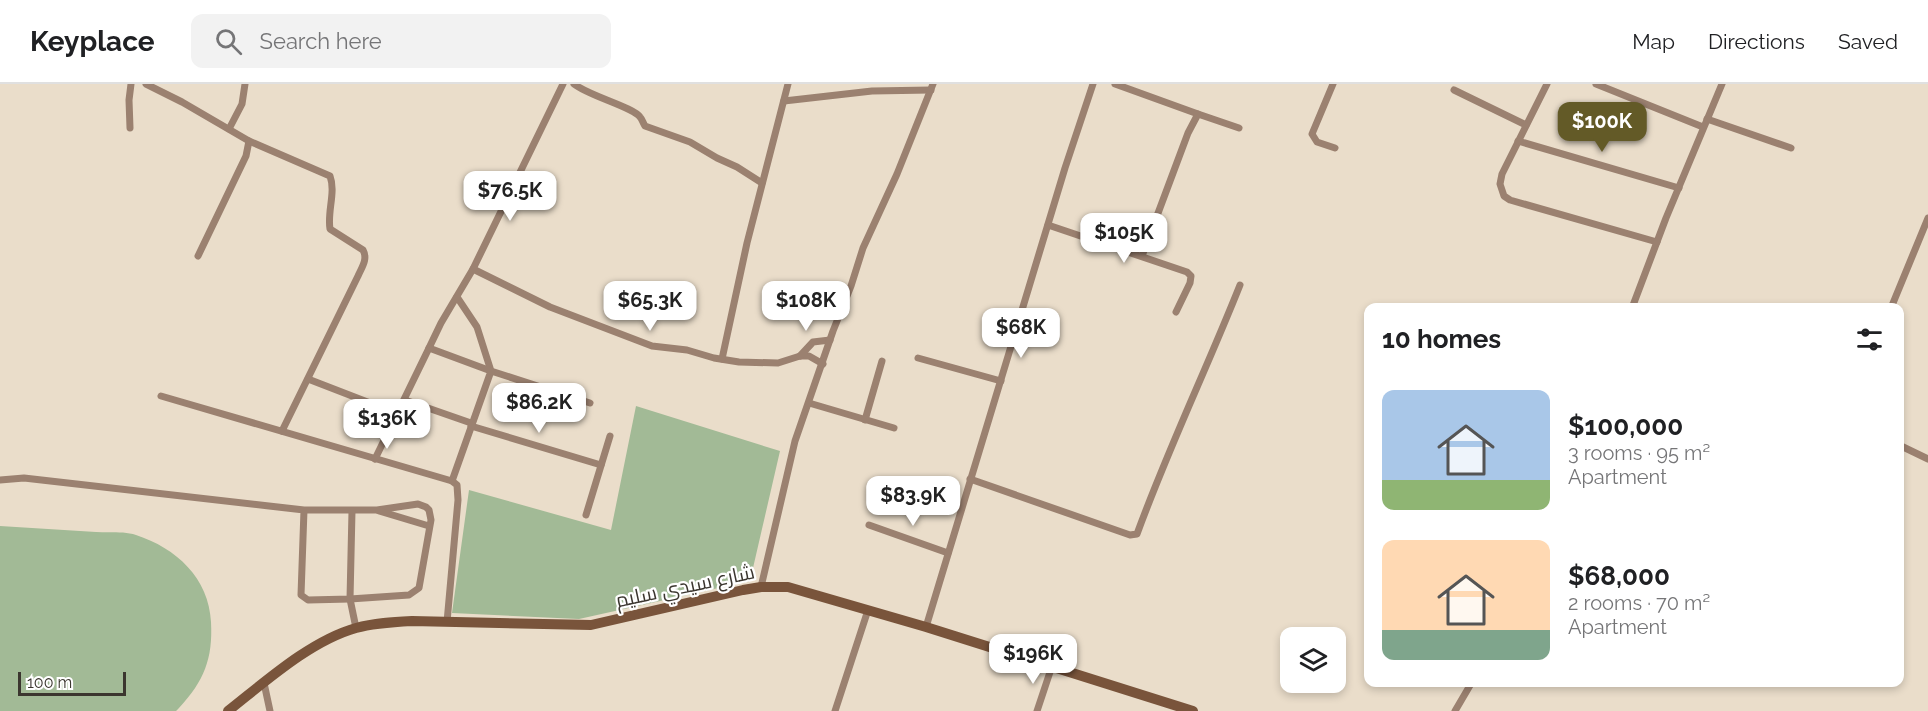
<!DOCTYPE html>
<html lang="en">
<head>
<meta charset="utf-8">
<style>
  body { margin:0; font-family:Raleway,Cairo,sans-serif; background:#f2f2f2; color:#202124; height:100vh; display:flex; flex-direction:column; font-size:22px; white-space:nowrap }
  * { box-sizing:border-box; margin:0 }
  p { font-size:20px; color:#757577 }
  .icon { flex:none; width:33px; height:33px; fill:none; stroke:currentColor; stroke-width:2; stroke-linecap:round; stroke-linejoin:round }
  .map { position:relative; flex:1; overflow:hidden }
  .panel { position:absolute; left:1364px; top:219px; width:540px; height:384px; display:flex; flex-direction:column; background:#fff; border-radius:12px; box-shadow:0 3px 9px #0003 }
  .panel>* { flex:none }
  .buttons { position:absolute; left:1280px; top:543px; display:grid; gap:12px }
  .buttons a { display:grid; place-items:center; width:66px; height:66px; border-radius:12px; background:#fff; box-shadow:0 3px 9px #0003; font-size:30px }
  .scale { position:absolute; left:18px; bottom:15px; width:108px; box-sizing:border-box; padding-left:6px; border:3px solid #3b362f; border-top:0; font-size:16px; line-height:21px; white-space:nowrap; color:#3b362f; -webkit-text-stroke:4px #fff; paint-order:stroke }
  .price { position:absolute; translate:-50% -51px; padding:0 14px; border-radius:12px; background:#fff; color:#222; font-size:20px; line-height:39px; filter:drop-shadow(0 2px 3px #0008) }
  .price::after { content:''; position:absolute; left:50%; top:36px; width:18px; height:14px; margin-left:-9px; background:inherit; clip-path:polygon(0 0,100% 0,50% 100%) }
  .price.selected { background:#635a27; color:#fff }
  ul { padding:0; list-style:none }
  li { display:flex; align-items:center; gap:18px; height:150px; padding:0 18px }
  li span { display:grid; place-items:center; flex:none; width:168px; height:120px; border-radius:12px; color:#555 }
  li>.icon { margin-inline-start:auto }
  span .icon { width:72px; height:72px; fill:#fffc; stroke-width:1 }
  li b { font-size:26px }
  h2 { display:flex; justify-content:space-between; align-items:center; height:72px; padding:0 18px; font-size:26px }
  header { display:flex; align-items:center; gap:36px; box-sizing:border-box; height:84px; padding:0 30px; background:#fff; border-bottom:2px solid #e0e0e0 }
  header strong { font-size:28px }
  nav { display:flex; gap:33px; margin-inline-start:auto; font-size:21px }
  .search { width:420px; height:54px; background:#f2f2f2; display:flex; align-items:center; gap:15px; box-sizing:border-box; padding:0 21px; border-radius:12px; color:#757577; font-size:22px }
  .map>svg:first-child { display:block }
  .green { fill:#a2ba96 }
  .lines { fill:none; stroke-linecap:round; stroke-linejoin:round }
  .minor { stroke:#9b8170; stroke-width:7 }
  .secondary { stroke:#79543b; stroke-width:10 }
  .labels { text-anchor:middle; stroke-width:4.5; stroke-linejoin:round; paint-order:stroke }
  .street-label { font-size:20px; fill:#3b362f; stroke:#fff }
</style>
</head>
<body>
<header>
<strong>Keyplace</strong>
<div class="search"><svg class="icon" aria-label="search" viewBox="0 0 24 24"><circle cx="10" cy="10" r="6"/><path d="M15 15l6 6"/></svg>Search here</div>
<nav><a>Map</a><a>Directions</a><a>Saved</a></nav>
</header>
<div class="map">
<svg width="1928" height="627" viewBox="0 0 1928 627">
  <rect width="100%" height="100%" fill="#eaddca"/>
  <g class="green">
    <path d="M 636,322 L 780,367 L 750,497 L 579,535 L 452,529 L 469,406 L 611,446 Z"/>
    <path d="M 0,442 C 32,444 64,446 96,448 C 108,449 124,447 136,451 C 176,464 209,494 211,538 C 213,575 204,597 179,624 L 176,627 L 0,627 Z"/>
  </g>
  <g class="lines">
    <g class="minor">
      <path d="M 146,0 L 182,18 L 249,57 L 246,72 L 198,172"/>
      <path d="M 574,0 C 589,12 633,23 640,33 C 642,35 643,39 645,42 L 690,58 L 717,74 L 737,83 L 762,99"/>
      <path d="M 1115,0 L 1198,30"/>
      <path d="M 1333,0 L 1312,50 L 1317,58 L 1335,64"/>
      <path d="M 1547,0 L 1502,90 L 1500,100 L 1504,112 L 1510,116 L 1657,158"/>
      <path d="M 1596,0 L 1703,43"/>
      <path d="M 1454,6 L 1526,41"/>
      <path d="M 784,17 L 872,7 L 931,6"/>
      <path d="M 1707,35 L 1791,64"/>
      <path d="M 130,44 L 129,16 L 131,0"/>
      <path d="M 229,45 L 242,20 L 245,0"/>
      <path d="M 249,57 L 330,92 C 336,108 327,128 330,145 L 363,166 C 368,175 362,183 358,192 L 282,347"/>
      <path d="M 1518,57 L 1679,104"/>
      <path d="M 1048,141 L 1187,188 L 1191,192 L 1190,199 L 1176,228"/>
      <path d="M 1142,172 L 1188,49 L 1198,30 L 1239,44"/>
      <path d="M 473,185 L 550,223 L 652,262 L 687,266 L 714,274 L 739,278 L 778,279 L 800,272 L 809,272 L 823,280"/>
      <path d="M 457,213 L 477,243 L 491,287 L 590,319"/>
      <path d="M 1632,224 L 1666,134 L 1722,0"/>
      <path d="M 1891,224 L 1928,134"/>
      <path d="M 429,264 L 441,239 L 473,185 L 563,0"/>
      <path d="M 800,272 L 813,258 L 830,256"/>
      <path d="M 918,274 L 1001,297"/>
      <path d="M 722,275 L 747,159 L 788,0"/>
      <path d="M 308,295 L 396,329"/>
      <path d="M 161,312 L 452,397 L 457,401 L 458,416 L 447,538"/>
      <path d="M 405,316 L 471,339"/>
      <path d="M 809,319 L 894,344"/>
      <path d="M 865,336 L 882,277"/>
      <path d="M 471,342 L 601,381"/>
      <path d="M 1899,361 L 1928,375"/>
      <path d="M 375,375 L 429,264 L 491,287 L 452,397"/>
      <path d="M 970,395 L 1130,451 L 1137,450 C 1168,365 1207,284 1240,201"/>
      <path d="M 0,396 L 24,394 L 304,426 L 377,426 L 418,420 L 426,423 L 429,426 L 431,436 L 419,504 L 409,511 L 350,515 L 308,516 L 301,511 L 304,426"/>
      <path d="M 352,427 L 350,515 L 356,544"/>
      <path d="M 379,427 L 429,442"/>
      <path d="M 586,431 L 610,352"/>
      <path d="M 869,441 L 948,469"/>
      <path d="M 761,503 L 795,357 L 833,247 L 851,202 L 863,164 L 897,90 L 933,0"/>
      <path d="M 926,543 L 1065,84 L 1093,0"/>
      <path d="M 264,599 L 270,627"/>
      <path d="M 835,627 L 868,526"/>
      <path d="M 1037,627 L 1052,582"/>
      <path d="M 1455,627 L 1472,598"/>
    </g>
    <path class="secondary" d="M 228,627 C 265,598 310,557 356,544 C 374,539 393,538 412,537 L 591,541 L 743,506 L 761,503 L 788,503 L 926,543 L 1193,627"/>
  </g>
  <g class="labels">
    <g class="street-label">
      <text transform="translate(685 502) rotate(-12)" y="7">شارع سيدي سليم</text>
    </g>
  </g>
</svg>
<div class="buttons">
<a><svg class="icon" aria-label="layers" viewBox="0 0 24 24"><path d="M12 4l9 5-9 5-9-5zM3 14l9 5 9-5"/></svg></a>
</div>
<div class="scale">100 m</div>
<b class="price selected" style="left:1602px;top:69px">$100K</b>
<b class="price" style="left:510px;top:138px">$76.5K</b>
<b class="price" style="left:1124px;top:180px">$105K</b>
<b class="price" style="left:650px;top:248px">$65.3K</b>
<b class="price" style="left:806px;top:248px">$108K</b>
<b class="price" style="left:1021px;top:275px">$68K</b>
<b class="price" style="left:539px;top:350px">$86.2K</b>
<b class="price" style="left:387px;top:366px">$136K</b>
<b class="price" style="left:913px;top:443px">$83.9K</b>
<b class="price" style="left:1033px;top:601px">$196K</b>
<section class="panel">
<h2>10 homes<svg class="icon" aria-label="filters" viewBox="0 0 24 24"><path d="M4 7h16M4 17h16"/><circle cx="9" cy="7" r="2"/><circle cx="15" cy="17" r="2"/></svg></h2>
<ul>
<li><span style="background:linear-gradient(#a9c7e8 75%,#8fb573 0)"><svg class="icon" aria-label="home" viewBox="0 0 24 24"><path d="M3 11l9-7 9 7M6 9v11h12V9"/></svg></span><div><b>$100,000</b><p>3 rooms · 95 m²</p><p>Apartment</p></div></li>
<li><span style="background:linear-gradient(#ffd9b3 75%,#7fa58c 0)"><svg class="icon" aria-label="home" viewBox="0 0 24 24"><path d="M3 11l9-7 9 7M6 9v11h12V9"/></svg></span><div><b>$68,000</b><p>2 rooms · 70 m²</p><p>Apartment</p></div></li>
</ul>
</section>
</div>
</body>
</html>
